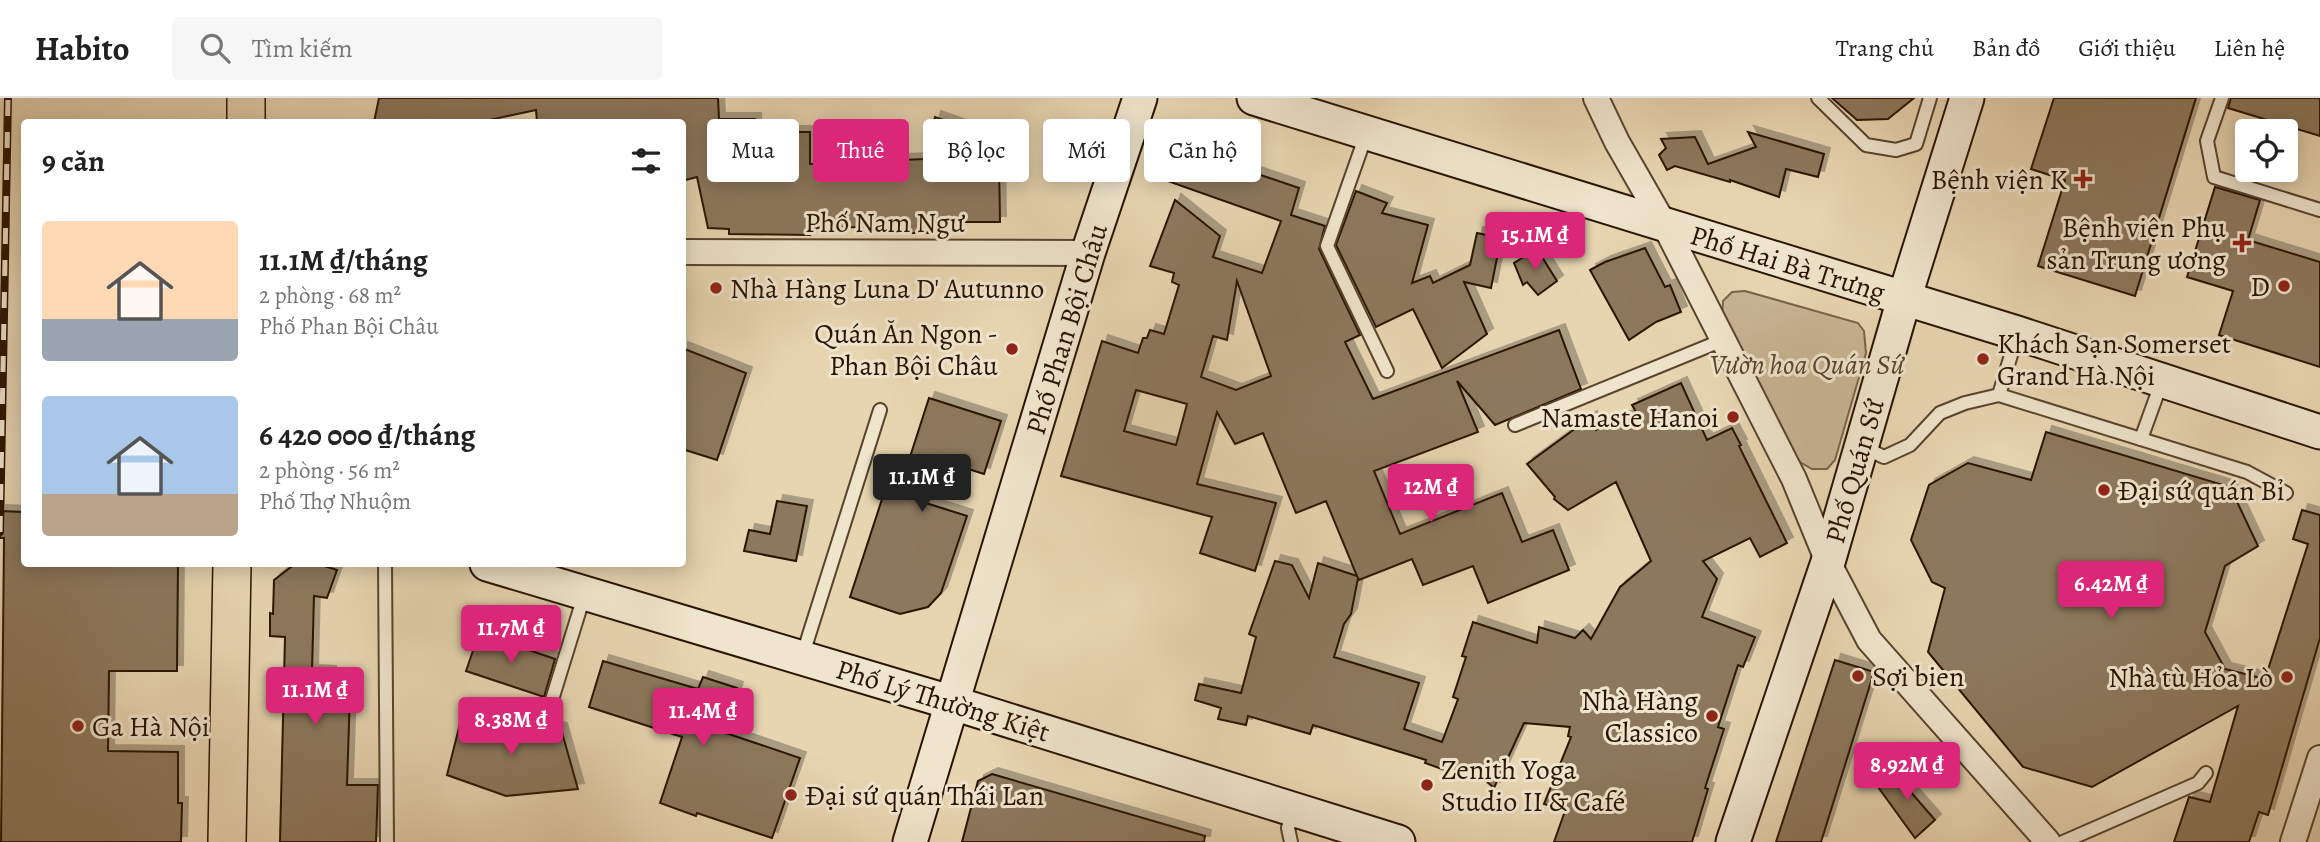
<!DOCTYPE html>
<html lang="vi">
<head>
<meta charset="utf-8">
<style>
  body { margin:0; font-family:Alegreya,serif; background:#f6f6f6; color:#222; height:100vh; display:flex; flex-direction:column; font-size:26px; white-space:nowrap }
  * { box-sizing:border-box; margin:0 }
  p { font-size:23px; color:#767676 }
  .icon { flex:none; width:38px; height:38px; fill:none; stroke:currentColor; stroke-width:2; stroke-linecap:round; stroke-linejoin:round }
  .map { position:relative; flex:1; overflow:hidden }
  .drawer { position:absolute; left:21px; top:21px; width:665px; height:448px; display:flex; flex-direction:column; background:#fff; border-radius:7px; box-shadow:0 4px 18px #0003 }
  .drawer>* { flex:none }
  .guide { position:absolute; left:707px; top:21px; width:665px; height:63px; display:flex; gap:14px }
  .controls { position:absolute; left:2235px; top:21px; display:grid; gap:14px }
  .controls a { display:grid; place-items:center; width:63px; height:63px; border-radius:7px; background:#fff; box-shadow:0 4px 18px #0003; font-size:35px }
  .price { position:absolute; translate:-50% -60px; padding:0 16px; border-radius:7px; background:#db2777; color:#fff; font-size:23px; line-height:46px; filter:drop-shadow(0 2px 4px #0008) }
  .price::after { content:''; position:absolute; left:50%; top:42px; width:21px; height:16px; margin-left:-10px; background:inherit; clip-path:polygon(0 0,100% 0,50% 100%) }
  .price.selected { background:#222; color:#fff }
  ul { padding:0; list-style:none }
  li { display:flex; align-items:center; gap:21px; height:175px; padding:0 21px }
  li span { display:grid; place-items:center; flex:none; width:196px; height:140px; border-radius:7px; color:#555 }
  li>.icon { margin-inline-start:auto }
  span .icon { width:84px; height:84px; fill:#fffc; stroke-width:1 }
  li b { font-size:30px }
  h2 { display:flex; justify-content:space-between; align-items:center; height:84px; padding:0 21px; font-size:30px }
  .pill { padding:0 24px; border-radius:7px; background:#fff; box-shadow:0 4px 18px #0003; font-size:24px; line-height:63px }
  .pill.selected { background:#db2777; color:#fff }
  header { display:flex; align-items:center; gap:42px; box-sizing:border-box; height:98px; padding:0 35px; background:#fff; border-bottom:2px solid #e0e0e0 }
  header strong { font-size:33px }
  nav { display:flex; gap:38px; margin-inline-start:auto; font-size:24px }
  .search { width:490px; height:63px; background:#f6f6f6; display:flex; align-items:center; gap:18px; box-sizing:border-box; padding:0 24px; border-radius:7px; color:#767676; font-size:26px }
  .map>svg:first-child { display:block }
  .green { fill:#c7b493; stroke:#78644a; stroke-width:2 }
  .building { fill:#8c785c; stroke:#291400; stroke-width:2; fill-rule:evenodd; filter:url(#shadow) }
  .lines { fill:none; stroke-linecap:round; stroke-linejoin:round }
  .lane-casing { stroke:#58442c; stroke-width:16 }
  .street-casing { stroke:#58442c; stroke-width:28 }
  .secondary-casing { stroke:#291400; stroke-width:37 }
  .primary-casing { stroke:#291400; stroke-width:40 }
  .lane { stroke:#efe4cc; stroke-width:12 }
  .street { stroke:#efe4cc; stroke-width:24 }
  .secondary { stroke:#efe4cc; stroke-width:33 }
  .primary { stroke:#e7d5b1; stroke-width:37 }
  .rail-casing { stroke:#291400; stroke-width:8 }
  .rail { stroke:#efe4cc; stroke-width:5; stroke-dasharray:16; stroke-linecap:butt }
  .poi-dot { fill:#8f2418; stroke:#efe4cc; stroke-width:2.5 }
  .labels { text-anchor:middle; stroke-width:6; stroke-linejoin:round; paint-order:stroke }
  .poi-label { font-size:28px; fill:#291400; stroke:#efe4cc; text-anchor:end }
  .street-label { font-size:28px; fill:#291400; stroke:#efe4cc }
  .park-label { font-size:28px; font-style:italic; fill:#58442c; stroke:#efe4cc }
</style>
</head>
<body>
<header>
<strong>Habito</strong>
<div class="search"><svg class="icon" aria-label="search" viewBox="0 0 24 24"><circle cx="10" cy="10" r="6"/><path d="M15 15l6 6"/></svg>Tìm kiếm</div>
<nav><a>Trang chủ</a><a>Bản đồ</a><a>Giới thiệu</a><a>Liên hệ</a></nav>
</header>
<div class="map">
<svg width="2320" height="744" viewBox="0 0 2320 744">
  <defs>
    <filter id="shadow"><feDropShadow dx="6" dy="-6" stdDeviation="0" flood-color="#0004"/></filter>
  </defs>
  <rect width="100%" height="100%" fill="#e7d5b1"/>
  <filter id="stains"><feTurbulence type="fractalNoise" baseFrequency=".00286" numOctaves="4"/><feColorMatrix values="0 0 0 0 .2 0 0 0 0 .09 0 0 0 0 .02 0 0 0 .5 -.17"/></filter>
  <radialGradient id="worn" r=".72"><stop offset=".6" stop-color="#630" stop-opacity="0"/><stop offset="1" stop-color="#630" stop-opacity=".3"/></radialGradient>
  <path class="green" d="M 1745,193 L 1858,225 L 1864,233 L 1866,255 L 1835,362 L 1827,371 L 1812,371 L 1798,363 L 1722,218 L 1723,203 L 1732,194 Z"/>
  <g class="building">
    <path d="M 379,0 L 718,0 L 719,21 L 755,21 L 755,34 L 810,34 L 810,66 L 924,61 L 935,19 L 1013,46 L 1007,64 L 999,62 L 1000,124 L 958,124 L 958,127 L 928,128 L 928,135 L 906,135 L 906,124 L 865,123 L 865,129 L 810,130 L 810,137 L 729,136 L 729,131 L 708,130 L 697,79 L 682,83 L 682,24 L 595,24 L 595,23 L 537,24 L 536,12 L 480,24 L 374,24 Z"/>
    <path d="M 1832,0 L 1914,0 L 1888,21 L 1857,22 Z"/>
    <path d="M 2054,0 L 2196,0 L 2135,198 L 2038,168 L 2065,82 L 2031,71 Z"/>
    <path d="M 2231,0 L 2320,0 L 2320,38 L 2228,10 Z"/>
    <path d="M 1748,34 L 1824,56 L 1818,79 L 1786,71 L 1779,99 L 1730,82 L 1730,84 L 1675,68 L 1667,72 L 1659,57 L 1666,50 L 1661,41 L 1695,39 L 1708,66 L 1756,49 Z"/>
    <path d="M 1172,42 L 1239,65 L 1237,69 L 1299,90 L 1291,117 L 1325,128 L 1319,151 L 1360,237 L 1345,244 L 1373,301 L 1559,232 L 1581,291 L 1495,327 L 1457,283 L 1478,334 L 1374,373 L 1400,436 L 1502,395 L 1522,444 L 1553,432 L 1569,472 L 1488,505 L 1473,468 L 1423,487 L 1412,461 L 1359,482 L 1358,480 L 1351,516 L 1344,526 L 1334,559 L 1419,585 L 1404,631 L 1442,644 L 1458,601 L 1453,599 L 1466,559 L 1462,558 L 1473,524 L 1537,545 L 1539,529 L 1575,540 L 1583,532 L 1591,541 L 1620,489 L 1651,463 L 1616,384 L 1568,412 L 1554,401 L 1555,399 L 1527,366 L 1591,319 L 1596,332 L 1636,314 L 1632,307 L 1681,285 L 1707,342 L 1732,330 L 1741,347 L 1739,348 L 1787,445 L 1760,459 L 1750,440 L 1703,463 L 1717,481 L 1702,519 L 1755,539 L 1743,569 L 1738,567 L 1718,629 L 1724,631 L 1705,690 L 1708,691 L 1692,744 L 1554,744 L 1565,713 L 1544,706 L 1571,639 L 1568,638 L 1570,629 L 1524,625 L 1494,690 L 1472,671 L 1469,681 L 1425,665 L 1426,662 L 1313,627 L 1310,636 L 1248,618 L 1246,627 L 1218,621 L 1221,610 L 1195,602 L 1199,586 L 1241,595 L 1256,539 L 1249,536 L 1275,463 L 1292,467 L 1309,500 L 1318,465 L 1357,478 L 1326,403 L 1296,415 L 1263,335 L 1235,346 L 1217,314 L 1197,386 L 1276,405 L 1255,473 L 1200,455 L 1212,419 L 1061,378 L 1102,243 L 1138,255 L 1143,240 L 1147,240 L 1150,232 L 1164,236 L 1179,187 L 1172,184 L 1174,175 L 1150,168 L 1175,102 L 1220,138 L 1213,159 L 1262,175 L 1281,123 L 1159,80 ZM 1237,183 L 1271,278 L 1236,292 L 1201,279 L 1213,238 L 1227,242 ZM 1136,292 L 1187,306 L 1176,347 L 1124,333 Z"/>
    <path d="M 2215,89 L 2260,102 L 2248,142 L 2320,164 L 2320,269 L 2219,237 L 2233,193 L 2187,179 Z"/>
    <path d="M 1356,93 L 1387,105 L 1382,115 L 1428,127 L 1412,185 L 1430,178 L 1433,185 L 1470,167 L 1477,135 L 1501,140 L 1491,190 L 1464,184 L 1487,236 L 1442,270 L 1413,211 L 1376,229 L 1336,147 Z"/>
    <path d="M 1645,150 L 1665,189 L 1670,187 L 1681,214 L 1656,224 L 1629,242 L 1590,172 L 1605,164 Z"/>
    <path d="M 1537,151 L 1557,183 L 1538,197 L 1527,184 L 1523,187 L 1514,165 Z"/>
    <path d="M 682,250 L 746,275 L 717,362 L 682,351 Z"/>
    <path d="M 929,300 L 1001,323 L 984,376 L 940,362 L 926,405 L 967,418 L 941,495 L 928,509 L 900,516 L 850,499 L 885,392 L 898,396 Z"/>
    <path d="M 2046,334 L 2230,389 L 2258,448 L 2225,468 L 2205,534 L 2225,571 L 2265,581 L 2308,446 L 2293,441 L 2302,412 L 2320,417 L 2320,540 L 2268,717 L 2259,714 L 2249,744 L 2174,744 L 2189,699 L 2210,704 L 2238,608 L 2092,689 L 2023,669 L 1928,554 L 1945,490 L 1932,484 L 1911,442 L 1929,387 L 1968,365 L 2031,382 Z"/>
    <path d="M 777,403 L 807,408 L 796,463 L 744,453 L 749,432 L 770,436 Z"/>
    <path d="M 0,413 L 24,414 L 24,466 L 178,466 L 177,573 L 109,573 L 108,653 L 178,654 L 178,705 L 182,705 L 181,744 L 1,744 L 4,440 L 0,440 Z"/>
    <path d="M 295,466 L 318,466 L 337,472 L 327,500 L 314,498 L 312,573 L 330,574 L 329,594 L 350,595 L 347,687 L 378,687 L 376,744 L 280,744 L 285,539 L 270,538 L 270,515 L 273,516 L 274,482 Z"/>
    <path d="M 479,535 L 555,561 L 544,599 L 466,573 Z"/>
    <path d="M 1835,562 L 1874,574 L 1821,744 L 1776,744 Z"/>
    <path d="M 603,563 L 698,591 L 703,579 L 737,590 L 723,634 L 800,660 L 772,740 L 697,715 L 696,718 L 660,705 L 682,639 L 589,609 Z"/>
    <path d="M 463,614 L 561,631 L 578,691 L 506,698 L 447,677 Z"/>
    <path d="M 1906,669 L 1918,686 L 1909,692 L 1935,722 L 1915,740 L 1878,689 Z"/>
    <path d="M 992,676 L 1205,738 L 1204,744 L 962,744 L 978,683 Z"/>
  </g>
  <g class="lines">
    <defs>
      <g id="lane">
        <path d="M 1818,0 L 1866,47 L 1896,52 L 1916,46 L 1930,0"/>
        <path d="M 2222,0 L 2207,43 L 2214,79 L 2320,112"/>
        <path d="M 1366,37 L 1327,148 L 1387,273"/>
        <path d="M 1999,297 L 2017,237"/>
        <path d="M 1515,327 L 1723,242"/>
        <path d="M 2141,341 L 2162,283"/>
        <path d="M 1863,349 L 1884,359 L 1910,347 L 1940,315 L 1965,305 L 1999,297 L 2247,374 L 2286,395"/>
        <path d="M 385,466 L 387,744"/>
        <path d="M 802,559 L 880,312"/>
        <path d="M 551,605 L 584,498"/>
        <path d="M 1291,744 L 1288,730 L 1293,711"/>
        <path d="M 2063,744 L 2198,685 L 2206,675"/>
      </g>
      <g id="street">
        <path d="M 1596,0 L 1617,44 L 1664,126 L 1794,381 L 1828,464 L 1869,542 L 2048,744"/>
        <path d="M 682,154 L 1088,155"/>
        <path d="M 2293,744 L 2320,660"/>
      </g>
      <g id="secondary">
        <path d="M 1254,0 L 2017,235 L 2320,334"/>
        <path d="M 487,466 L 953,605 L 1398,744"/>
        <path d="M 910,744 L 1088,155 L 1140,0"/>
        <path d="M 1733,744 L 1828,464 L 1904,201 L 1967,0"/>
      </g>
      <g id="primary">
        <path d="M 246,24 L 246,0"/>
        <path d="M 227,744 L 232,466"/>
      </g>
    </defs>
    <use href="#lane" class="lane-casing"/>
    <use href="#street" class="street-casing"/>
    <use href="#secondary" class="secondary-casing"/>
    <use href="#primary" class="primary-casing"/>
    <use href="#lane" class="lane"/>
    <use href="#street" class="street"/>
    <use href="#secondary" class="secondary"/>
    <use href="#primary" class="primary"/>
    <defs>
      <path id="rail" d="M 0,434 L 8,0"/>
    </defs>
    <use href="#rail" class="rail-casing"/>
    <use href="#rail" class="rail"/>
  </g>
  <g class="poi-dot">
    <path d="M2079.5 70.5h7v7h7v7h-7v7h-7v-7h-7v-7h7z"/>
    <path d="M2238.5 134.5h7v7h7v7h-7v7h-7v-7h-7v-7h7z"/>
    <circle cx="2284" cy="188" r="7"/>
    <circle cx="716" cy="190" r="7"/>
    <circle cx="1012" cy="251" r="7"/>
    <circle cx="1983" cy="261" r="7"/>
    <circle cx="1733" cy="319" r="7"/>
    <circle cx="2104" cy="392" r="7"/>
    <circle cx="1858" cy="578" r="7"/>
    <circle cx="2287" cy="579" r="7"/>
    <circle cx="1712" cy="618" r="7"/>
    <circle cx="78" cy="628" r="7"/>
    <circle cx="1427" cy="687" r="7"/>
    <circle cx="791" cy="697" r="7"/>
  </g>
  <g class="labels">
    <g class="poi-label">
      <text x="2067" y="91">Bệnh viện K</text>
      <text x="2226" y="139">Bệnh viện Phụ<tspan x="2226" dy="32">sản Trung ương</tspan></text>
      <text x="2270" y="198">D</text>
      <text x="730" y="200" text-anchor="start">Nhà Hàng Luna D' Autunno</text>
      <text x="998" y="245">Quán Ăn Ngon -<tspan x="998" dy="32">Phan Bội Châu</tspan></text>
      <text x="1997" y="255" text-anchor="start">Khách Sạn Somerset<tspan x="1997" dy="32">Grand Hà Nội</tspan></text>
      <text x="1719" y="329">Namaste Hanoi</text>
      <text x="2118" y="402" text-anchor="start">Đại sứ quán Bỉ</text>
      <text x="1872" y="588" text-anchor="start">Sợi bien</text>
      <text x="2273" y="589">Nhà tù Hỏa Lò</text>
      <text x="1698" y="612">Nhà Hàng<tspan x="1698" dy="32">Classico</tspan></text>
      <text x="92" y="638" text-anchor="start">Ga Hà Nội</text>
      <text x="1441" y="681" text-anchor="start">Zenith Yoga<tspan x="1441" dy="32">Studio II &amp; Café</tspan></text>
      <text x="805" y="707" text-anchor="start">Đại sứ quán Thái Lan</text>
    </g>
    <g class="street-label">
      <text x="885" y="134">Phố Nam Ngư</text>
      <text transform="translate(1788 165) rotate(17)" y="10">Phố Hai Bà Trưng</text>
      <text transform="translate(1066 231) rotate(-73)" y="10">Phố Phan Bội Châu</text>
      <text transform="translate(1854 373) rotate(-74)" y="10">Phố Quán Sứ</text>
      <text transform="translate(943 602) rotate(17)" y="10">Phố Lý Thường Kiệt</text>
    </g>
    <g class="park-label">
      <text x="1807" y="276">Vườn hoa Quán Sứ</text>
    </g>
  </g>
  <rect width="100%" height="100%" filter="url(#stains)"/>
  <rect width="100%" height="100%" fill="url(#worn)"/>
</svg>
<div class="controls">
<a><svg class="icon" aria-label="locate" viewBox="0 0 24 24"><circle cx="12" cy="12" r="6"/><path d="M12 2v4M12 18v4M2 12h4M18 12h4"/></svg></a>
</div>
<b class="price" style="left:1535px;top:174px">15.1M ₫</b>
<b class="price selected" style="left:922px;top:416px">11.1M ₫</b>
<b class="price" style="left:1431px;top:426px">12M ₫</b>
<b class="price" style="left:2111px;top:523px">6.42M ₫</b>
<b class="price" style="left:511px;top:567px">11.7M ₫</b>
<b class="price" style="left:315px;top:629px">11.1M ₫</b>
<b class="price" style="left:703px;top:650px">11.4M ₫</b>
<b class="price" style="left:511px;top:659px">8.38M ₫</b>
<b class="price" style="left:1907px;top:704px">8.92M ₫</b>
<div class="guide">
<a class="pill">Mua</a>
<a class="pill selected">Thuê</a>
<a class="pill">Bộ lọc</a>
<a class="pill">Mới</a>
<a class="pill">Căn hộ</a>
</div>
<section class="drawer">
<h2>9 căn<svg class="icon" aria-label="filters" viewBox="0 0 24 24"><path d="M4 7h16M4 17h16"/><circle cx="9" cy="7" r="2"/><circle cx="15" cy="17" r="2"/></svg></h2>
<ul>
<li><span style="background:linear-gradient(#ffd9b3 70%,#9aa5b1 0)"><svg class="icon" aria-label="home" viewBox="0 0 24 24"><path d="M3 11l9-7 9 7M6 9v11h12V9"/></svg></span><div><b>11.1M ₫/tháng</b><p>2 phòng · 68 m²</p><p>Phố Phan Bội Châu</p></div></li>
<li><span style="background:linear-gradient(#a9c7e8 70%,#b9a48a 0)"><svg class="icon" aria-label="home" viewBox="0 0 24 24"><path d="M3 11l9-7 9 7M6 9v11h12V9"/></svg></span><div><b>6 420 000 ₫/tháng</b><p>2 phòng · 56 m²</p><p>Phố Thợ Nhuộm</p></div></li>
</ul>
</section>
</div>
</body>
</html>
